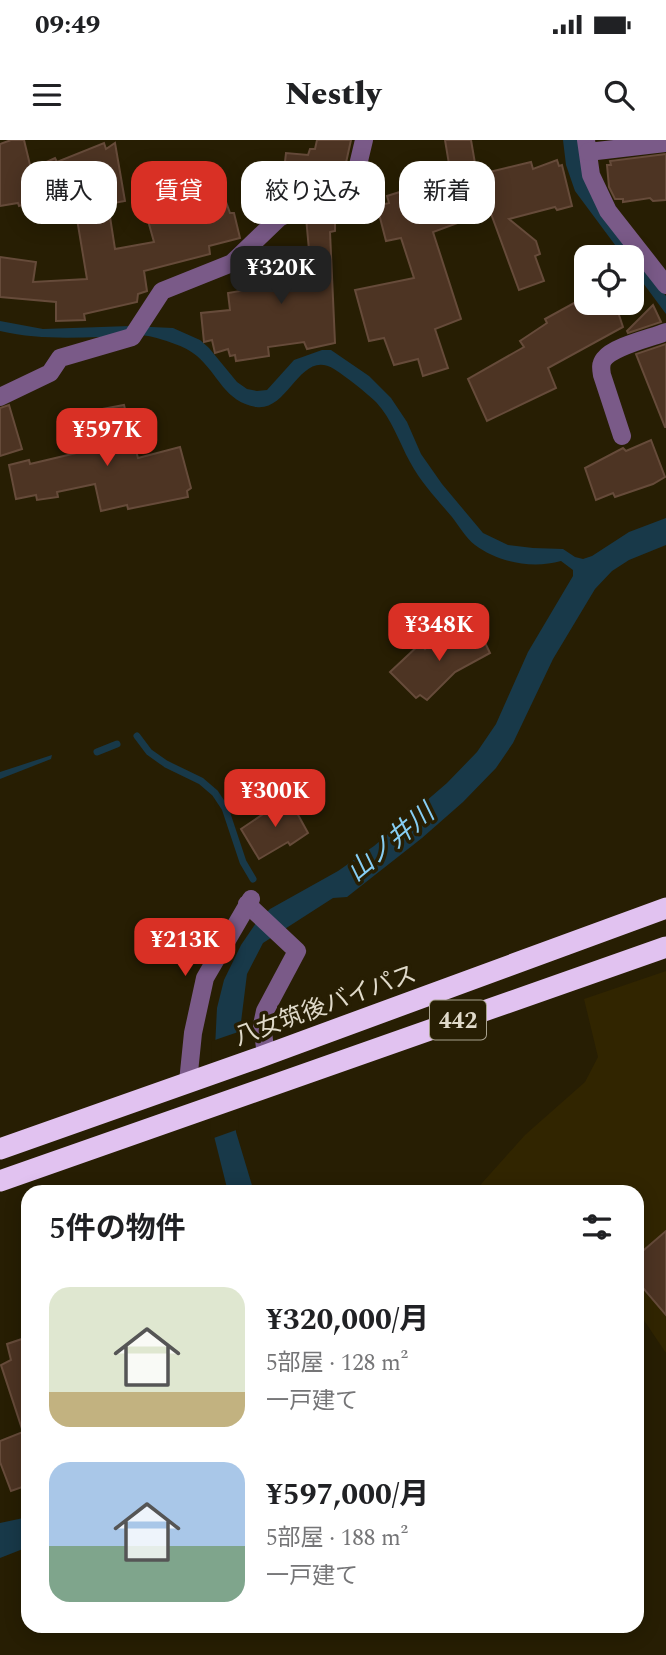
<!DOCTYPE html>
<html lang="ja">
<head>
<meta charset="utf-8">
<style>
  body { margin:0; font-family:Spectral,"Noto Sans JP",serif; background:#f2f2f2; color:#202124; height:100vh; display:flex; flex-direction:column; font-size:26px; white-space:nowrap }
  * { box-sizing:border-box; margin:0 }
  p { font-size:23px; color:#757577 }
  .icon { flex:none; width:38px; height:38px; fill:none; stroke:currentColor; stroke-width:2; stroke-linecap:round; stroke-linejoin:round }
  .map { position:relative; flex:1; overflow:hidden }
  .details { position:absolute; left:21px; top:1045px; width:623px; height:448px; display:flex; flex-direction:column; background:#fff; border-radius:21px; box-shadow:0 4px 18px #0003 }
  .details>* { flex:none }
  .hud { position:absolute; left:21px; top:21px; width:625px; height:63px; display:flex; gap:14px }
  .tools { position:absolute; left:574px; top:105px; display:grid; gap:14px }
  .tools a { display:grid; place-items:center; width:70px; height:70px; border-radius:14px; background:#fff; box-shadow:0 4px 18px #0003; font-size:35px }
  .price { position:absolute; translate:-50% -60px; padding:0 16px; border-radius:14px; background:#d93025; color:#fff; font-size:23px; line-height:46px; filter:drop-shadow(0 2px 4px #0008) }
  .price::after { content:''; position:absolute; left:50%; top:42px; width:21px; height:16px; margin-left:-10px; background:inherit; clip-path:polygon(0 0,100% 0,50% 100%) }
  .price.selected { background:#222; color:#fff }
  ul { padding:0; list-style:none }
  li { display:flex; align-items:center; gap:21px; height:175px; padding:0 28px }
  li span { display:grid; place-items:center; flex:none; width:196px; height:140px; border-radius:21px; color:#555 }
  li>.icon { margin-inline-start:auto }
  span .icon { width:84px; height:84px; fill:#fffc; stroke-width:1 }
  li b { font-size:30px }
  h2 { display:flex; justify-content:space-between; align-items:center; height:84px; padding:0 28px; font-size:30px }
  .pill { padding:0 24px; border-radius:21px; background:#fff; box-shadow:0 4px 18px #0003; font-size:24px; line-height:63px }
  .pill.selected { background:#d93025; color:#fff }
  .status { display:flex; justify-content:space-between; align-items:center; height:49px; padding:0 35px; background:#fff; direction:ltr }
  .status svg { height:19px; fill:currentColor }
  header { display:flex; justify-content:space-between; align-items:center; height:91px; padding:0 28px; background:#fff; font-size:32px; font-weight:800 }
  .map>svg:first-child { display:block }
  .built { fill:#312500 }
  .water { fill:#183949 }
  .pier { fill:#271e03 }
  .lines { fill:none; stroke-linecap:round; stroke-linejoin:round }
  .stream { stroke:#183949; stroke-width:7 }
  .building { fill:#4d3423; stroke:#664b3a; stroke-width:2 }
  .minor { stroke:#7a5a88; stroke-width:18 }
  .highway { stroke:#e1c2f0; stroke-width:21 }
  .labels { text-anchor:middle; stroke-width:7; stroke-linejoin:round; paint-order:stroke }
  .shield { fill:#271e03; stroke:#a8a28e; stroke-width:2 }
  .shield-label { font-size:23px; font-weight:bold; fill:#e0daca }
  .street-label { font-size:24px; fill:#e0daca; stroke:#271e03 }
  .water-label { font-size:26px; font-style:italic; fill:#87cef4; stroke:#271e03 }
</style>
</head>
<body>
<div class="status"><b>09:49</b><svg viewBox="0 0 49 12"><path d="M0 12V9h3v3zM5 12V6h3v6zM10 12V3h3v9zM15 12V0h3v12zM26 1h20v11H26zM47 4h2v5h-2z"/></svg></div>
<header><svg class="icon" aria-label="menu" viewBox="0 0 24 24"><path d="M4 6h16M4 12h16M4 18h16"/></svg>Nestly<svg class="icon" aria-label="search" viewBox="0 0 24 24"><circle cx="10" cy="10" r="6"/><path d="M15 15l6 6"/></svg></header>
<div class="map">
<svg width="666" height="1515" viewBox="0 0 666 1515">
  <rect width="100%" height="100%" fill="#271e03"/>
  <path class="built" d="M 666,831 L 666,1213 L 637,1170 L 637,1052 L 474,1052 L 525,995 L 585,942 L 598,917 L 584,859 Z"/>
  <g class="water">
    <path d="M 563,0 L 579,0 L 619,97 L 666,156 L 666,174 L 632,128 L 632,117 L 624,117 L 575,51 L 566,25 Z"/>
    <path d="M 0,181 L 43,189 L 130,186 L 173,188 L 200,200 L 209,208 L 237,242 L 247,249 L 257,251 L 267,250 L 294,220 L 322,210 L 331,210 L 369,236 L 391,258 L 407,282 L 421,314 L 442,344 L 483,393 L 508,405 L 533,408 L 563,409 L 575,417 L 583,419 L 592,416 L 629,392 L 666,378 L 666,405 L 629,420 L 612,431 L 595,449 L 553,519 L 513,603 L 496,628 L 463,662 L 422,698 L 347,757 L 333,758 L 263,803 L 247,834 L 233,946 L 236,992 L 254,1052 L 228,1052 L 213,992 L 213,947 L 217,868 L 224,840 L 241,805 L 256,783 L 270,769 L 338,731 L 374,706 L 447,643 L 477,612 L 496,584 L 528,512 L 573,436 L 573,430 L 561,421 C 533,429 499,423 475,405 C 466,398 459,386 452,377 C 436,358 422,344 410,322 C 399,302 392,279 376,262 C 364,251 348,238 334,229 C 300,208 289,272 256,267 C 225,262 218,234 197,216 C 186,206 162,199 148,196 C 132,193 116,196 100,197 C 66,198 34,199 0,191 Z"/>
    <path d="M 52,615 L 51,619 L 0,639 L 0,632 Z"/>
    <path d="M 28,1377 L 28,1407 L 0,1418 L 0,1383 Z"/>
  </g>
  <path class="pier" d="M 244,890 L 236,946 L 239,989 L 211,999 L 210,947 L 212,901 Z"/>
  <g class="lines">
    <g class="stream">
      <path d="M 137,596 L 149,612 L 166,624 L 201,641 L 215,653 L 225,668 L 243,722 L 253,739"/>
      <path d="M 97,612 L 117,604"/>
    </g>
  </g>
  <g class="building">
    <path d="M 11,0 L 24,0 L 31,29 L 55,18 L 57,22 L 104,3 L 106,9 L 115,3 L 125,61 L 108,64 L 115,109 L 154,102 L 147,77 L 175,72 L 176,76 L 226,62 L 230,73 L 234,73 L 240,98 L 209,106 L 210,114 L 144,131 L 147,151 L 138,154 L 137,162 L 84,174 L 85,180 L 56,181 L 56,162 L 0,157 L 0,117 L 36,122 L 33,142 L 87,139 L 73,55 L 56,62 L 53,55 L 19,66 L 18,63 L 0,66 L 0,4 Z"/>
    <path d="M 317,0 L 351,0 L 340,50 L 304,54 L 304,49 L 282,47 L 286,13 L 308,15 L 310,9 L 315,9 Z"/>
    <path d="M 445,0 L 471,0 L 477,35 L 531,22 L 533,29 L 557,20 L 559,26 L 562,25 L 572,66 L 557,70 L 555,67 L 509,79 L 536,101 L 540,114 L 535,116 L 544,141 L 519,150 L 490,71 L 433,92 L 461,179 L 435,189 L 448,228 L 423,236 L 418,219 L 394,225 L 384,198 L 369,201 L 355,150 L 414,138 L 401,98 L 386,101 L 377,66 L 389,63 L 387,56 L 451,36 Z"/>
    <path d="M 666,14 L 666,60 L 653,61 L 650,58 L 623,62 L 623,59 L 615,59 L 609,47 L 607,25 L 611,25 L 610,21 Z"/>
    <path d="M 335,75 L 335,91 L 330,92 L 335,203 L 307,209 L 304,202 L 268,207 L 269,216 L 236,221 L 235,215 L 230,216 L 228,209 L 215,213 L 212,200 L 204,202 L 201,173 L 230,170 L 228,153 L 270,146 L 270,136 L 311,132 L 306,77 Z"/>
    <path d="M 574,163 L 610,163 L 617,169 L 623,187 L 548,228 L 556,248 L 487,281 L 468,239 L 524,207 L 520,201 L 547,183 L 545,179 Z"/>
    <path d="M 653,165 L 661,182 L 628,193 L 627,191 Z"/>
    <path d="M 666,204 L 666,287 L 665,287 L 636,214 Z"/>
    <path d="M 9,265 L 22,309 L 0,316 L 0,268 Z"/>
    <path d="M 124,265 L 138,318 L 180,307 L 191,348 L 187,351 L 188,357 L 128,369 L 127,365 L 101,371 L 95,344 L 57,352 L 58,357 L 37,360 L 36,355 L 16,359 L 9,325 L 29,320 L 30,324 L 89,310 L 81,273 Z"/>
    <path d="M 651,300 L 665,337 L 653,344 L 615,357 L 613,353 L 596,360 L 585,328 L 623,308 L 626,311 Z"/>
    <path d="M 478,488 L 490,513 L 455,532 L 427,560 L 420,555 L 416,558 L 390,532 L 420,504 L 425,509 L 443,491 L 453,502 Z"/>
    <path d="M 284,660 L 287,665 L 291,662 L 308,693 L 290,705 L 288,702 L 259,719 L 241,689 Z"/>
    <path d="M 666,1091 L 666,1175 L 637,1141 L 637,1116 Z"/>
    <path d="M 28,1197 L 28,1345 L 11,1351 L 0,1322 L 0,1301 L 23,1292 L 1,1225 L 11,1220 L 7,1204 Z"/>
  </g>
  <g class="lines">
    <g class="minor">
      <path d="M 586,0 L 591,35 L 608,71 L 666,145"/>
      <path d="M 588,12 L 666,3"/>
      <path d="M 0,257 L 50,233 L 60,218 L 132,197 L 162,151 L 232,123 L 279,78 L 305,65 L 349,63 L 364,0"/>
      <path d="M 622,296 L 602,235 C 601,229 600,224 604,219 C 614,206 651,198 666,192"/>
      <path d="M 247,764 L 297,811 L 265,871 L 262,885 L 266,915"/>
      <path d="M 188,942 L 193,893 L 205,838 L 251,759"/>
    </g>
    <g class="highway">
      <path d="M 0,1009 L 255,919 L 666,768"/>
      <path d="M 0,1041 L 666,807"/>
    </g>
  </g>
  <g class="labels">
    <rect class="shield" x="430" y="860.5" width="56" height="39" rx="5"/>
    <g class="shield-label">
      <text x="458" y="888">442</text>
    </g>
    <g class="street-label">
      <text transform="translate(325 865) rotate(-20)" y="8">八女筑後バイパス</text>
    </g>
    <g class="water-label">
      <text transform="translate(390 702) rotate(-40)" y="9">山ノ井川</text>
    </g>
  </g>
</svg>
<div class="tools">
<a><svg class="icon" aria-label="locate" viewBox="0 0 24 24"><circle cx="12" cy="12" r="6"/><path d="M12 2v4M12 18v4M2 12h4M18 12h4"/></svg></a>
</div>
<b class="price selected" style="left:281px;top:166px">¥320K</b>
<b class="price" style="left:107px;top:328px">¥597K</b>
<b class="price" style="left:439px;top:523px">¥348K</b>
<b class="price" style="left:275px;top:689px">¥300K</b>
<b class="price" style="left:185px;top:838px">¥213K</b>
<div class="hud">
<a class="pill">購入</a>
<a class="pill selected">賃貸</a>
<a class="pill">絞り込み</a>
<a class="pill">新着</a>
</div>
<section class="details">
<h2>5件の物件<svg class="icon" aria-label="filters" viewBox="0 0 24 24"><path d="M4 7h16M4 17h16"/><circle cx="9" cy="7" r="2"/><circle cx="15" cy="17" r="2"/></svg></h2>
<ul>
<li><span style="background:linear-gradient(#dfe7d0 75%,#c2b280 0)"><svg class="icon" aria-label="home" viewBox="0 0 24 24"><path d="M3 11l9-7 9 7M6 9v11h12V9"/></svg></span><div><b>¥320,000/月</b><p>5部屋 · 128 m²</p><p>一戸建て</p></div></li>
<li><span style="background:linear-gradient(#a9c7e8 60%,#7fa58c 0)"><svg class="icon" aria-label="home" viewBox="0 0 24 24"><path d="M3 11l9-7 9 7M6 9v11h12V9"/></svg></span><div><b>¥597,000/月</b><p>5部屋 · 188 m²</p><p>一戸建て</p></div></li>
</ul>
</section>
</div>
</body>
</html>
